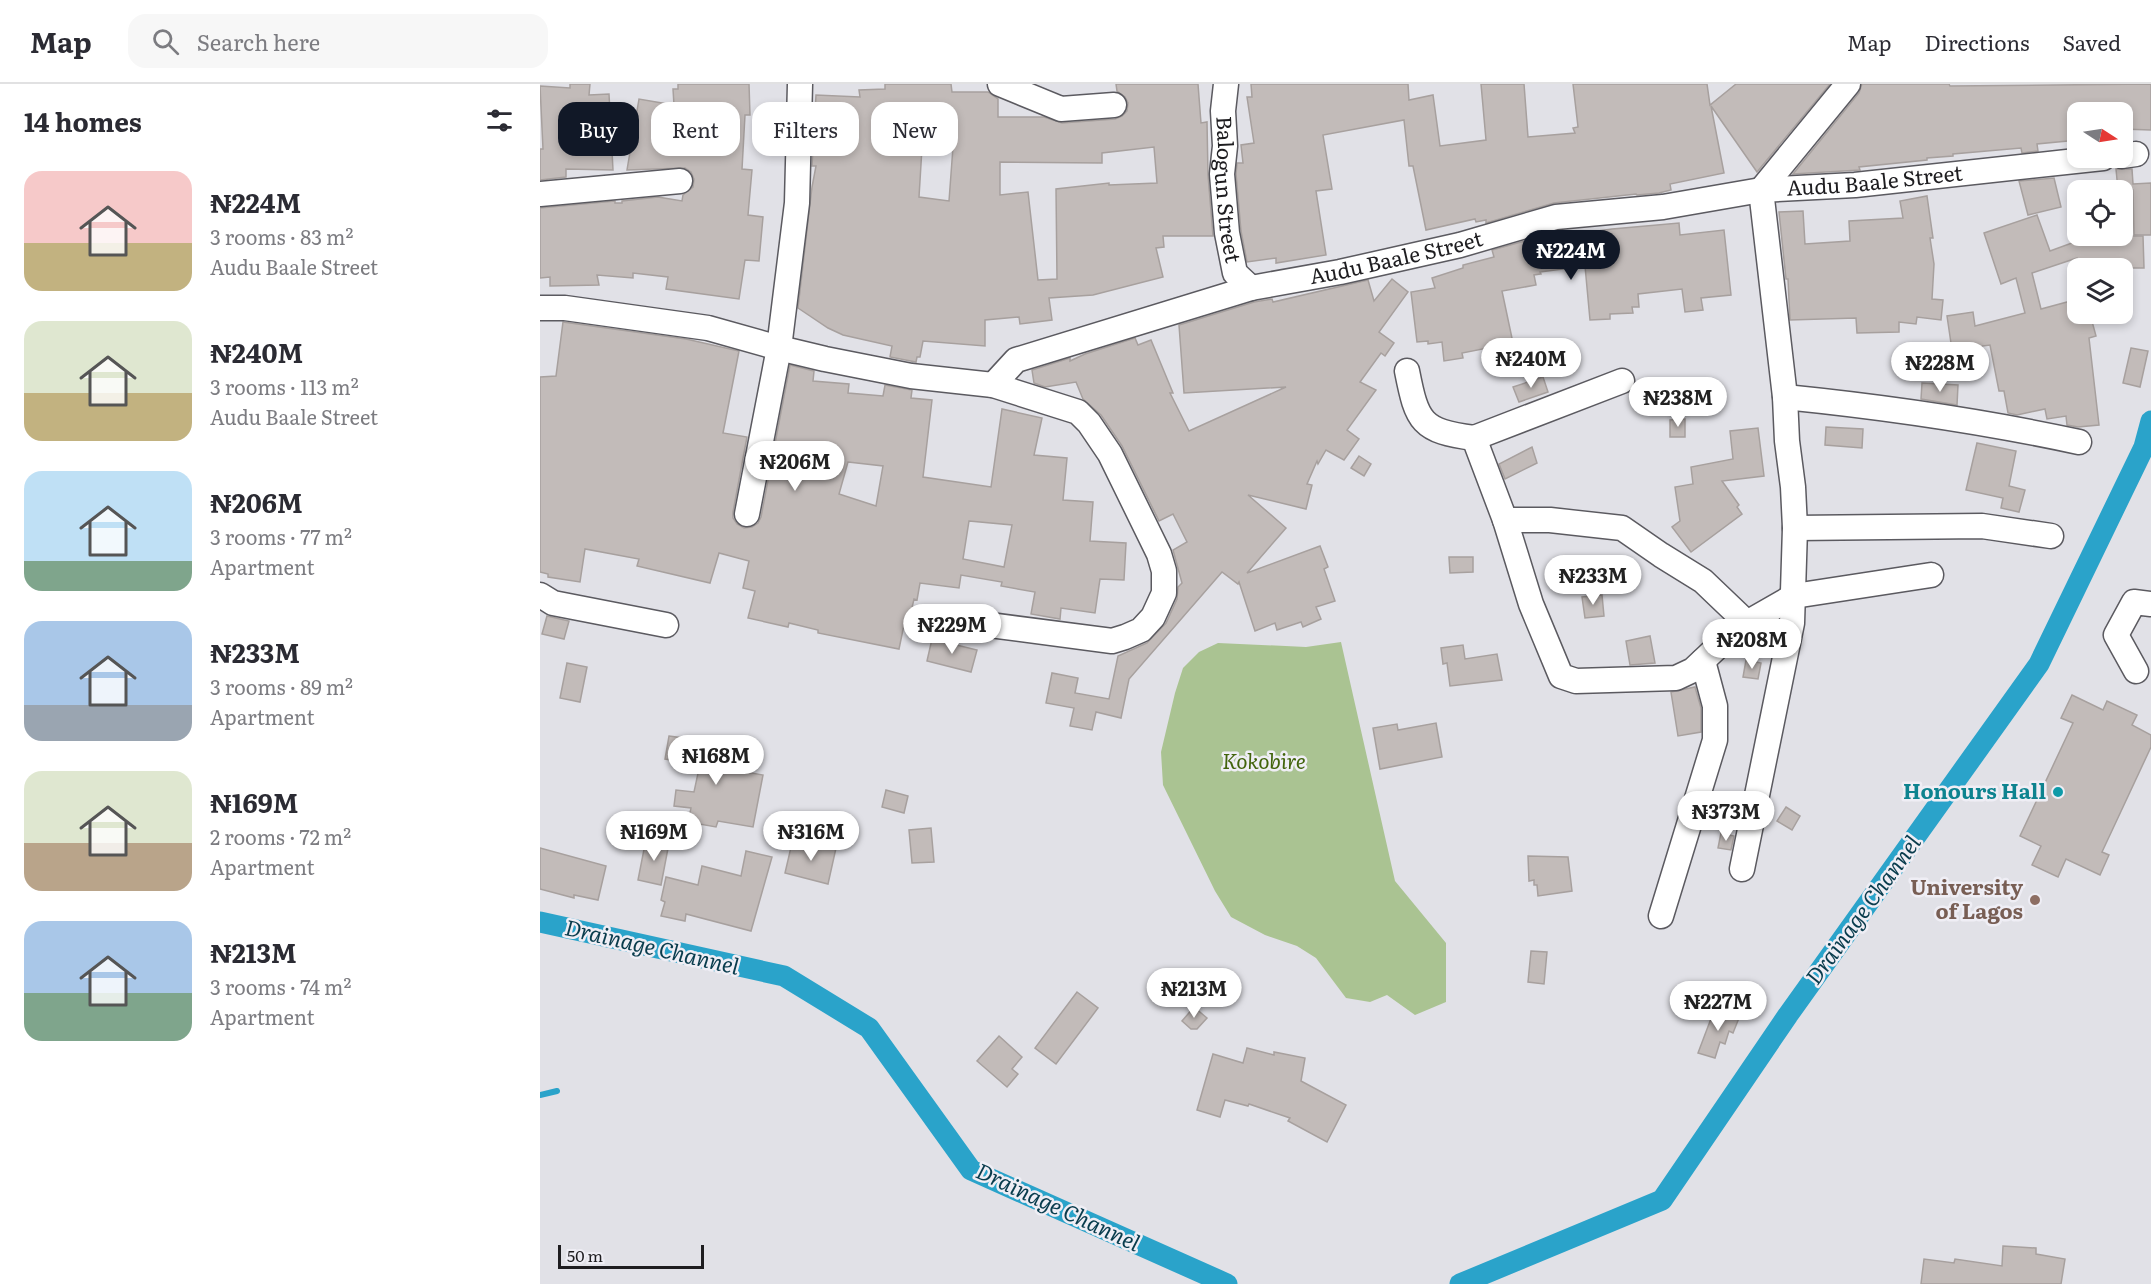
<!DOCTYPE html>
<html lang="en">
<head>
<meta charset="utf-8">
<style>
  body { margin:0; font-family:Literata,serif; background:#f7f7f7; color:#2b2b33; height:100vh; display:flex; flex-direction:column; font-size:22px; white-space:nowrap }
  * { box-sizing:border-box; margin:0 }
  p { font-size:20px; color:#7c7c81 }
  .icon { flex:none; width:33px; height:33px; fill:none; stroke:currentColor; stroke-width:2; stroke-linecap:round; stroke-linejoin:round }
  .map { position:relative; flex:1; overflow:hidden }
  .sheet { display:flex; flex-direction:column; background:#fff; width:540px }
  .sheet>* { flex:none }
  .top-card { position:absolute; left:18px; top:18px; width:570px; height:54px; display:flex; gap:12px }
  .needle { width:39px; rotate:102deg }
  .controls { position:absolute; left:1527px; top:18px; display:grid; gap:12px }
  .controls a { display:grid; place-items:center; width:66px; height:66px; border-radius:12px; background:#fff; box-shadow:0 3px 9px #0003; font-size:30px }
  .scale { position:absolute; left:18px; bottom:15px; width:146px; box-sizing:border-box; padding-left:6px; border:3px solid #1e1d20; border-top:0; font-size:16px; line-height:21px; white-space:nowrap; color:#1e1d20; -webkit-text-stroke:4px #efeef5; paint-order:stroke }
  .price { position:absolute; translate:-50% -51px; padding:0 14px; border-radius:21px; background:#fff; color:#222; font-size:20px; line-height:39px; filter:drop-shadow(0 2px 3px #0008) }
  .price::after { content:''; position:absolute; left:50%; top:36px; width:18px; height:14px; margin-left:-9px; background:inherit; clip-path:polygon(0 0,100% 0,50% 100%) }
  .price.selected { background:#111827; color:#fff }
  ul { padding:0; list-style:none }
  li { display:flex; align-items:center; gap:18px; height:150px; padding:0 24px }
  li span { display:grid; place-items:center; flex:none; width:168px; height:120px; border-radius:18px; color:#555 }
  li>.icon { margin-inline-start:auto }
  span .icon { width:72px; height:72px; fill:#fffc; stroke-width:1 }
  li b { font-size:26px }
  h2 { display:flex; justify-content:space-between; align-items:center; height:72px; padding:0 24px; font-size:26px }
  .pill { padding:0 21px; border-radius:18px; background:#fff; box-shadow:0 3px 9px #0003; font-size:21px; line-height:54px }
  .pill.selected { background:#111827; color:#fff }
  header { display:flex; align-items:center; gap:36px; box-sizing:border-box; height:84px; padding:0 30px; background:#fff; border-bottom:2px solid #e1e1e2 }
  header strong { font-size:28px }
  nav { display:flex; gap:33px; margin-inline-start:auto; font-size:21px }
  .search { width:420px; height:54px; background:#f7f7f7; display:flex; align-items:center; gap:15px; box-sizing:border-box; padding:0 21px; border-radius:18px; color:#7c7c81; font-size:22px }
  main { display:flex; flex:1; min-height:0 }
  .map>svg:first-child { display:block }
  .green { fill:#aac392 }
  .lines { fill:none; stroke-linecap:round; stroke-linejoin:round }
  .stream { stroke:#2aa3ca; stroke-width:6 }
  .canal { stroke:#2aa3ca; stroke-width:21 }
  .building { fill:#c2bbb9; stroke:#a7a09e; stroke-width:1.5; fill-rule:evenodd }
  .minor-casing { stroke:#5b5a60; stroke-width:27 }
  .minor { stroke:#fff; stroke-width:24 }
  .culture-dot { fill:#0f9aa8; stroke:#efeef5; stroke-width:2 }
  .education-dot { fill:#8d6e63; stroke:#efeef5; stroke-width:2 }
  .labels { text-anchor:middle; stroke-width:5; stroke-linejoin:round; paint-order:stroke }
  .street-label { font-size:21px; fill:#1e1d20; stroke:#efeef5 }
  .park-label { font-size:21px; font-style:italic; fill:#42640c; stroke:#efeef5 }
  .culture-label { font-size:21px; font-weight:bold; fill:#0d838f; stroke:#efeef5; text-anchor:end }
  .education-label { font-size:21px; font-weight:bold; fill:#785e54; stroke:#efeef5; text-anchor:end }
  .water-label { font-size:22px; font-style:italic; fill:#093c4d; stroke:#efeef5 }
</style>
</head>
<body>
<header>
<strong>Map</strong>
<div class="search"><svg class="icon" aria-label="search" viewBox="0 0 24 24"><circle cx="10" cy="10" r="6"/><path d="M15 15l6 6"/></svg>Search here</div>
<nav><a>Map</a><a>Directions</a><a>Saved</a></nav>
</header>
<main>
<section class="sheet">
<h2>14 homes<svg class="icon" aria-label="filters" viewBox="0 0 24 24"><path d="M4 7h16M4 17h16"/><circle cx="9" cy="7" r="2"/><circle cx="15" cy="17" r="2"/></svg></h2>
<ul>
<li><span style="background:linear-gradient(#f6c9c9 60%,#c2b280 0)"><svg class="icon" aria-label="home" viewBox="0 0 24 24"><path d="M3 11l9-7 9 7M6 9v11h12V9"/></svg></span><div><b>₦224M</b><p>3 rooms · 83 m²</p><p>Audu Baale Street</p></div></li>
<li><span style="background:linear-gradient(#dfe7d0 60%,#c2b280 0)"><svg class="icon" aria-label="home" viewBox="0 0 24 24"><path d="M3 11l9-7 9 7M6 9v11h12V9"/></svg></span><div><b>₦240M</b><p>3 rooms · 113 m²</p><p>Audu Baale Street</p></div></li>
<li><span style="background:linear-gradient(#bfe0f5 75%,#7fa58c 0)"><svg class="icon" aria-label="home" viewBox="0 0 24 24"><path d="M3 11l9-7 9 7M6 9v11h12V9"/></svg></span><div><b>₦206M</b><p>3 rooms · 77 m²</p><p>Apartment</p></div></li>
<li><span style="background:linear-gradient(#a9c7e8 70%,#9aa5b1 0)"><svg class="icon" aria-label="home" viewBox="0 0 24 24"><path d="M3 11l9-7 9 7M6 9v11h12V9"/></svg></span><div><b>₦233M</b><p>3 rooms · 89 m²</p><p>Apartment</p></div></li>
<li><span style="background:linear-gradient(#dfe7d0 60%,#b9a48a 0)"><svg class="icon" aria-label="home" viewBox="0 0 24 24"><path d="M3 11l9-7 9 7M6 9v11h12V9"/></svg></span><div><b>₦169M</b><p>2 rooms · 72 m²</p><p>Apartment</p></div></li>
<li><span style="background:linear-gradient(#a9c7e8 60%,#7fa58c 0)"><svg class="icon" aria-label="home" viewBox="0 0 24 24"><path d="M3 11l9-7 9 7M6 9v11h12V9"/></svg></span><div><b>₦213M</b><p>3 rooms · 74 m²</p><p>Apartment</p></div></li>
</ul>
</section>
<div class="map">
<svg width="1611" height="1200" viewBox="0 0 1611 1200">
  <rect width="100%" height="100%" fill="#e1e1e7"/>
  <path class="green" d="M 801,558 L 855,797 L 906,859 L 906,918 L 875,931 L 847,911 L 830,918 L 806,914 L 776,874 L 757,862 L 725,851 L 691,833 L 675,807 L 623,701 L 621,668 L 635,609 L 643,584 L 659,568 L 678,559 L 766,563 Z"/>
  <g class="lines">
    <path class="stream" d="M 0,1011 L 17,1007"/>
    <g class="canal">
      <path d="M 0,838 L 244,892 L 329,944 L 431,1086 L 687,1200"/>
      <path d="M 920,1200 L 1122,1116 L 1248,931 L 1499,580 L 1604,363 L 1611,337"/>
    </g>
  </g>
  <g class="building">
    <path d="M 30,0 L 50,0 L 49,11 L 69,10 L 73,86 L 26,85 L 26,93 L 0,96 L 0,65 L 3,65 L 0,2 L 30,4 Z"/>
    <path d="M 138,0 L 209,0 L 210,31 L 205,31 L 202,85 L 212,86 L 208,131 L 223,133 L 219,177 L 205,176 L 199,215 L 126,205 L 128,193 L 93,189 L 93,194 L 57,191 L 59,201 L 10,202 L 10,193 L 0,194 L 0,124 L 75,117 L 75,119 L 82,119 L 82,117 L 118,113 L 142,117 L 143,111 L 153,103 L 154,95 L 151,88 L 145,84 L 87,86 L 99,15 L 134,21 L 133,5 L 138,5 Z"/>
    <path d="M 345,0 L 411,0 L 412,8 L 448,8 L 458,15 L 458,33 L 504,33 L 522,39 L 575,35 L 582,32 L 587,27 L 588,19 L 585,13 L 577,7 L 576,0 L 658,0 L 661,39 L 667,38 L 668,91 L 673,152 L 623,152 L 624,163 L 616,164 L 623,193 L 553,211 L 509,214 L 512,236 L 480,240 L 479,233 L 445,236 L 445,262 L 383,257 L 380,273 L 377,273 L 376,278 L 350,273 L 352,262 L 303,251 L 288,244 L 258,224 L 272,103 L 276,82 L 272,82 L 276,11 L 320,13 L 319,6 L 345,5 ZM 413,63 L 409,117 L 379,113 L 382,64 ZM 614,63 L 617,99 L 569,101 L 569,99 L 516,105 L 517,195 L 498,196 L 488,108 L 460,111 L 460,78 L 562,79 L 562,69 Z"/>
    <path d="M 711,0 L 868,0 L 869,16 L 893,11 L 900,62 L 946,56 L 941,0 L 984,0 L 988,53 L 1035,49 L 1033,44 L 1038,43 L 1033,0 L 1167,0 L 1170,21 L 1196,0 L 1290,0 L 1217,88 L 1171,22 L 1184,89 L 1130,100 L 1131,106 L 1119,109 L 1097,111 L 1096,110 L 1014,119 L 946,139 L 946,136 L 936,138 L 935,135 L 886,146 L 873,82 L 869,82 L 864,36 L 783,51 L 792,105 L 776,107 L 786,171 L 736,179 L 736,174 L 707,178 L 701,147 L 696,90 L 697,79 L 703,79 L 701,61 L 714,59 L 707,13 L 712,13 Z"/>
    <path d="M 1322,0 L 1409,0 L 1410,2 L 1611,0 L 1611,46 L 1582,45 L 1582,28 L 1538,28 L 1538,56 L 1497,60 L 1498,67 L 1482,69 L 1481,64 L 1413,70 L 1413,72 L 1387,74 L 1387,76 L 1319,83 L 1320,86 L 1253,90 L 1319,9 Z"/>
    <path d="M 1576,85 L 1592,85 L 1593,100 L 1611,99 L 1611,151 L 1594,151 L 1593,106 L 1578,106 Z"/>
    <path d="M 1514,94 L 1521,123 L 1488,131 L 1479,97 Z"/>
    <path d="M 1387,112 L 1393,154 L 1390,154 L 1394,180 L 1392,215 L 1403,216 L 1401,236 L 1377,233 L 1376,240 L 1359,238 L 1359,248 L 1317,249 L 1316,234 L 1250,236 L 1248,195 L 1246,195 L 1239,128 L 1263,127 L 1265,160 L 1310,157 L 1309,137 L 1363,134 L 1360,117 Z"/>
    <path d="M 1497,131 L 1510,167 L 1551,152 L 1603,152 L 1604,184 L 1541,184 L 1537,174 L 1492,189 L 1501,225 L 1538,215 L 1538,230 L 1550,230 L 1556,252 L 1549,254 L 1559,341 L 1538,343 L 1527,341 L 1526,332 L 1507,335 L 1505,325 L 1477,331 L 1468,329 L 1464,307 L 1459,307 L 1450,261 L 1412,266 L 1407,232 L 1433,228 L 1435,242 L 1485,229 L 1476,194 L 1461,200 L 1444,149 Z"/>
    <path d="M 1139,139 L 1140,151 L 1184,146 L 1191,211 L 1161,214 L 1163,226 L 1145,228 L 1142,205 L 1098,210 L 1099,223 L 1092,223 L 1093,229 L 1070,230 L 1070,235 L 1050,236 L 1045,182 L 1000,188 L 1001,190 L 994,191 L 996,201 L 962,207 L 973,259 L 922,269 L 923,274 L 904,277 L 902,258 L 888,260 L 888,257 L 877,258 L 871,208 L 895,204 L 892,194 L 923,184 L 923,181 L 954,173 L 952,166 L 981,158 L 1072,145 Z"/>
    <path d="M 852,195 L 868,208 L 839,248 L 854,259 L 845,272 L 841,269 L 820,298 L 836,306 L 807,346 L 819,355 L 804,376 L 786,366 L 778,380 L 777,377 L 767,400 L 772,401 L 766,425 L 708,411 L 746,444 L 707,489 L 780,462 L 788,483 L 784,485 L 795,517 L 776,523 L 781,535 L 763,543 L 761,538 L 737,546 L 735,539 L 715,547 L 699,498 L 698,500 L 682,488 L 589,595 L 581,634 L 556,628 L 552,646 L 530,642 L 534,624 L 506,619 L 512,589 L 538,594 L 535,609 L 569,615 L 578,572 L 607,559 L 626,539 L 637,515 L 638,503 L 642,499 L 633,466 L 647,458 L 633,430 L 619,437 L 582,362 L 561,331 L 543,315 L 536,298 L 505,303 L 494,299 L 492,286 L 530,274 L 530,277 L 545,270 L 595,254 L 598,261 L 611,256 L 633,309 L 630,309 L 649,347 L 746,303 L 644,309 L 639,241 L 714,218 L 732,215 L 733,218 L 828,196 L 834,217 Z"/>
    <path d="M 23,238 L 146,255 L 199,267 L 183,349 L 207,353 L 193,428 L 193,434 L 197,440 L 204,444 L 212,443 L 218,439 L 221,433 L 250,281 L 274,287 L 273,297 L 309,300 L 308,309 L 343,312 L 345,301 L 372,306 L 371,314 L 392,316 L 383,393 L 451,403 L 462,325 L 502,334 L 494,371 L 527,374 L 523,416 L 553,418 L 550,457 L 586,459 L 584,496 L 560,495 L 555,529 L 521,524 L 520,535 L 491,530 L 495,508 L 461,502 L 462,498 L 421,491 L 419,504 L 380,499 L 377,516 L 374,515 L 369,537 L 365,536 L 359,565 L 278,549 L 278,546 L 249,539 L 248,543 L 208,534 L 215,507 L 203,504 L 209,477 L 179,469 L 170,499 L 97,482 L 99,475 L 45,465 L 40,498 L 8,493 L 8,490 L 0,488 L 0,293 L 16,292 ZM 308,378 L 343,382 L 336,422 L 299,410 ZM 429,437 L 472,441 L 464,483 L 423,475 Z"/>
    <path d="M 1591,264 L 1608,267 L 1600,303 L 1583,299 Z"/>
    <path d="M 1003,293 L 1008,308 L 979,318 L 973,303 Z"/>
    <path d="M 1382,299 L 1418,301 L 1417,321 L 1381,315 Z"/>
    <path d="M 1145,335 L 1145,353 L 1130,353 L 1130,336 Z"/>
    <path d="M 1286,343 L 1323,345 L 1322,364 L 1285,361 Z"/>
    <path d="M 1218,344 L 1224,392 L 1182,397 L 1199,421 L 1197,423 L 1202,430 L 1151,468 L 1132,443 L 1140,437 L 1135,403 L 1153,400 L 1151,383 L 1193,375 L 1190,347 Z"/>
    <path d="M 1437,359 L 1476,367 L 1469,402 L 1485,406 L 1479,428 L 1461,424 L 1463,414 L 1426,406 Z"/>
    <path d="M 992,363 L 997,379 L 965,395 L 959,380 Z"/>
    <path d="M 819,372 L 831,380 L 824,392 L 811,384 Z"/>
    <path d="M 909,473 L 933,473 L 933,488 L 910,489 Z"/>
    <path d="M 1062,511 L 1064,532 L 1045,534 L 1042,513 Z"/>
    <path d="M 7,532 L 29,537 L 24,555 L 2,550 Z"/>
    <path d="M 1110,552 L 1115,579 L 1090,581 L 1086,557 Z"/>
    <path d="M 392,555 L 437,566 L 431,588 L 387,577 Z"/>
    <path d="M 923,561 L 925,575 L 957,570 L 962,596 L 910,602 L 907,579 L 903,580 L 901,564 Z"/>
    <path d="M 1206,576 L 1221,579 L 1218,595 L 1203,593 Z"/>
    <path d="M 27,579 L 47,583 L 40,618 L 20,614 Z"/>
    <path d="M 1155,603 L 1161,624 L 1161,648 L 1138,652 L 1131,608 Z"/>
    <path d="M 1532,611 L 1563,626 L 1567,617 L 1597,631 L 1592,641 L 1611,651 L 1611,663 L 1562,768 L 1569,771 L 1560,791 L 1526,775 L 1518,793 L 1492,781 L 1501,762 L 1480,752 L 1533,639 L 1521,634 Z"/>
    <path d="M 896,639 L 902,673 L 840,685 L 833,644 L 857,640 L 858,646 Z"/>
    <path d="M 129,652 L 158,656 L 157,662 L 192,668 L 189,685 L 223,691 L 213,743 L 178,737 L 176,743 L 148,738 L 151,724 L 134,722 L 136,706 L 154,708 L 160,680 L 125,675 Z"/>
    <path d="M 346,706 L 368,712 L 364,729 L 342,723 Z"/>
    <path d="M 1246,723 L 1260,732 L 1252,746 L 1237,737 Z"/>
    <path d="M 391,744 L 394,778 L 372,779 L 369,746 Z"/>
    <path d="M 1181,749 L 1194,752 L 1191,766 L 1178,764 Z"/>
    <path d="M 106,755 L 129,759 L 121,801 L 98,796 Z"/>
    <path d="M 252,759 L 272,764 L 273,759 L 296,764 L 288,800 L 245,789 Z"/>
    <path d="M 0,764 L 66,782 L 58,816 L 34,811 L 34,814 L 0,805 Z"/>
    <path d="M 206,767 L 232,773 L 211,847 L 146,830 L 145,837 L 121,832 L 125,818 L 121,816 L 126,793 L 158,801 L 162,782 L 201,792 Z"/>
    <path d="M 988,772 L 1028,773 L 1032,807 L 998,812 L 997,801 L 994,801 L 994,796 L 989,797 Z"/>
    <path d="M 991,867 L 1007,868 L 1004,900 L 988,898 Z"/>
    <path d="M 537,908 L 558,924 L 516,980 L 495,964 Z"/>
    <path d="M 654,923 L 667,934 L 657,945 L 651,945 L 642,937 Z"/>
    <path d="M 1175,924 L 1199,934 L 1193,949 L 1189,947 L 1185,960 L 1180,958 L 1175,974 L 1158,969 Z"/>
    <path d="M 459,952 L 482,973 L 472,985 L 478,990 L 467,1003 L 437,977 Z"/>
    <path d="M 707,964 L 734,971 L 734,968 L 765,974 L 761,997 L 806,1021 L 787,1058 L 748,1037 L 750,1034 L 709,1020 L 708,1022 L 685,1016 L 680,1033 L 657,1026 L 673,970 L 703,979 Z"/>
    <path d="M 1463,1162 L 1496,1164 L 1496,1170 L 1525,1175 L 1521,1200 L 1381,1200 L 1384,1175 L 1414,1179 L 1415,1175 L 1462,1182 Z"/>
  </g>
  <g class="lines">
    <defs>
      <g id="minor">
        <path d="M 460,0 L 521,25 L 574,21"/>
        <path id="s1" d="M 686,0 L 683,27 L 685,62 L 682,90 L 687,149 L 695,189 L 711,204"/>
        <path d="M 1582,72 L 1596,70"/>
        <path d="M 0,110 L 140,97"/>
        <path d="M 0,224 L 25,224 L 168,244 L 239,264 L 285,275 L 371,292 L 453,301 L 538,328 L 549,339 L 570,370 L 619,470 L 624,487 L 624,509 L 613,533 L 601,546 L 585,553 L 572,557 L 411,536"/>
        <path d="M 867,287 C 877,338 881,347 934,354 L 965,436 L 991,520 L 1021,592 L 1036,597 L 1136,594 L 1153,586 L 1188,553 L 1207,539 L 1254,512 L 1391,491"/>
        <path id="s2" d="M 453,301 L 476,276 L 711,204 L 800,188 L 920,161 L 1016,133 L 1123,123 L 1221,106 L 1315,101 L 1563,74"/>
        <path d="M 1245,313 C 1344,323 1442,337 1539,358"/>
        <path d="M 934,354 L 1082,297"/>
        <path d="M 207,430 L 239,264 L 257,119 L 260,0"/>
        <path d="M 965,436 L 1010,436 L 1082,444 L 1121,471 L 1163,497 L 1207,539"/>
        <path d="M 1255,444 L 1442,442 L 1511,452"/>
        <path d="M 0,511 L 13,519 L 126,541"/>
        <path d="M 1596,587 L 1576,551 L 1594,518 L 1611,520"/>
        <path d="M 1202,785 L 1252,539 L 1255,444 L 1253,403 L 1247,357 L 1245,313 L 1221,106 L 1308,0"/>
        <path d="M 1121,832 L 1175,656 L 1175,622 L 1163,577"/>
      </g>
    </defs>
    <use href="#minor" class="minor-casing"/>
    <use href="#minor" class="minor"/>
  </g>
  <circle class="culture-dot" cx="1518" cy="708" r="6"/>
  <circle class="education-dot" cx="1495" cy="816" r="6"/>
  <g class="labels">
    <g class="street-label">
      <text dy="7" stroke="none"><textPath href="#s2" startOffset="914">Audu Baale Street</textPath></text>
      <text dy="7" stroke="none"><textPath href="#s1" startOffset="106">Balogun Street</textPath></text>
      <text dy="7" stroke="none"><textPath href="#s2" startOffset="428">Audu Baale Street</textPath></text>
    </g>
    <g class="park-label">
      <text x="724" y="685">Kokobire</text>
    </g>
    <g class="culture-label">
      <text x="1506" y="715">Honours Hall</text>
    </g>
    <g class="education-label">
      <text x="1483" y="811">University<tspan x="1483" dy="24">of Lagos</tspan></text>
    </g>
    <g class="water-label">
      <text transform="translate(1323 826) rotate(-54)" y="8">Drainage Channel</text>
      <text transform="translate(112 863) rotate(13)" y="8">Drainage Channel</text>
      <text transform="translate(518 1123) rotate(25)" y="8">Drainage Channel</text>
    </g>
  </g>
</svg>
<div class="controls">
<a><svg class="needle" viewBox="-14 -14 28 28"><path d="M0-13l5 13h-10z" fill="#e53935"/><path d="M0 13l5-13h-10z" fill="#7c7c81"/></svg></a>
<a><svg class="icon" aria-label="locate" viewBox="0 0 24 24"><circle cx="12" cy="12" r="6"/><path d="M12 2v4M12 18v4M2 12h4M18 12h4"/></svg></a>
<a><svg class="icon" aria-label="layers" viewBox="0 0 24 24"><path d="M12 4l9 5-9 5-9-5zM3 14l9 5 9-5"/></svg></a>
</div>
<div class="scale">50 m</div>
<b class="price selected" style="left:1031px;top:197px">₦224M</b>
<b class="price" style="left:991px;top:305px">₦240M</b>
<b class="price" style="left:1400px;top:309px">₦228M</b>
<b class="price" style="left:1138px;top:344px">₦238M</b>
<b class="price" style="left:255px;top:408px">₦206M</b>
<b class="price" style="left:1053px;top:522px">₦233M</b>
<b class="price" style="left:412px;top:571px">₦229M</b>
<b class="price" style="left:1212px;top:586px">₦208M</b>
<b class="price" style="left:176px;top:702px">₦168M</b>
<b class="price" style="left:1186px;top:758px">₦373M</b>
<b class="price" style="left:114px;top:778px">₦169M</b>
<b class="price" style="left:271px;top:778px">₦316M</b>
<b class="price" style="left:654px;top:935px">₦213M</b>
<b class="price" style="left:1178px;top:948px">₦227M</b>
<div class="top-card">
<a class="pill selected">Buy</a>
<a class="pill">Rent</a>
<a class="pill">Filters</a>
<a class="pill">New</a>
</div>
</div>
</main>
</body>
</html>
